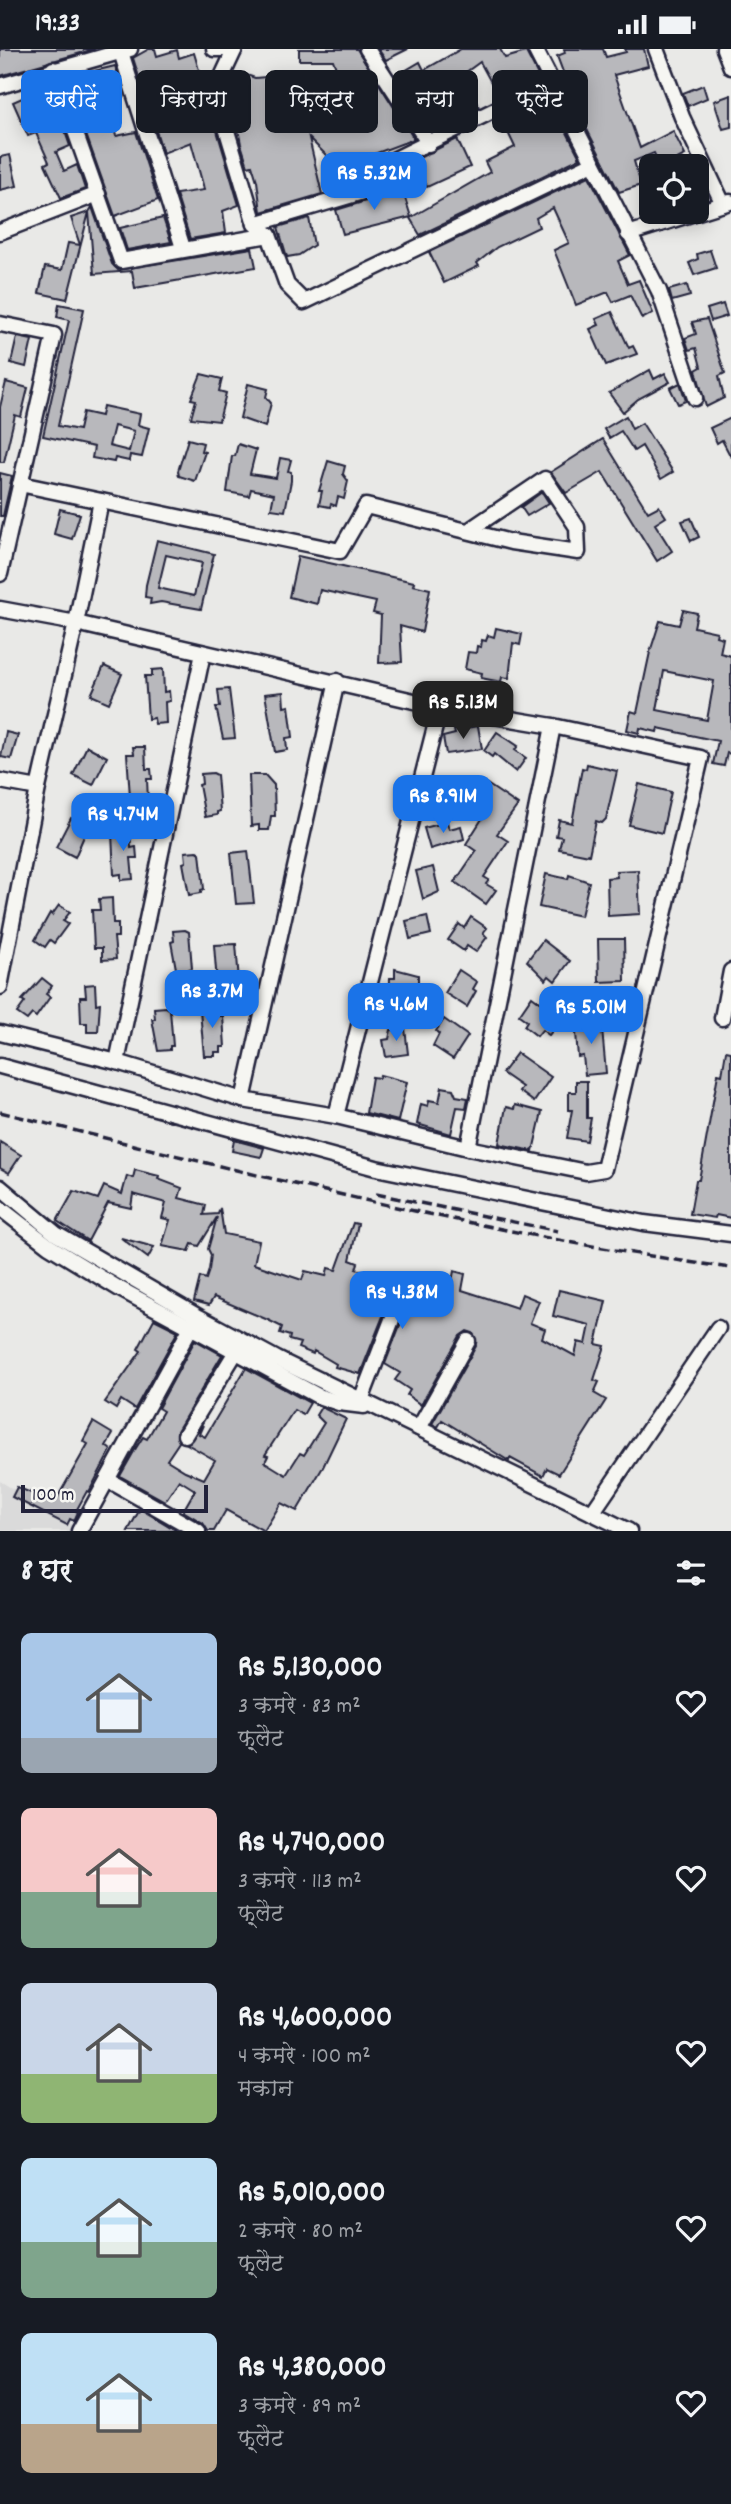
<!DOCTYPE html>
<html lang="hi">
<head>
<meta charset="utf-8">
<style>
  body { margin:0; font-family:Dekko,"Playpen Sans Deva",sans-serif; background:#20242c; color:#f1f3f6; height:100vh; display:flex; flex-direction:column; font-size:26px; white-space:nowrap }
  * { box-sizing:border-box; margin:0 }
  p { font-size:23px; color:#9ea1a6 }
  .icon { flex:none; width:38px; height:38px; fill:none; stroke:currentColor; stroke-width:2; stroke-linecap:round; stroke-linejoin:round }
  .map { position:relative; height:1482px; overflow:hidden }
  .drawer { display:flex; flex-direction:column; background:#171b24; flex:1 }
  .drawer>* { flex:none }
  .guide { position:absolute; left:21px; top:21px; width:690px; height:63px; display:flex; gap:14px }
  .buttons { position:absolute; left:639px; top:105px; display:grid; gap:14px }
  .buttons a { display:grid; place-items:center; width:70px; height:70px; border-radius:10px; background:#171b24; box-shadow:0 4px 18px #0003; font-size:35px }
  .scale { position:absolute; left:21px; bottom:18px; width:187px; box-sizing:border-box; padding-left:7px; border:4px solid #22223b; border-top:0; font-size:19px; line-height:24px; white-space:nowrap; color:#22223b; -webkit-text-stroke:5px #f6f6f2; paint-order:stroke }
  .price { position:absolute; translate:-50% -60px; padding:0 16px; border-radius:14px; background:#1a73e8; color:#fff; font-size:23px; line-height:46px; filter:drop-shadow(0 2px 4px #0008) }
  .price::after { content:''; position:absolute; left:50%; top:42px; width:21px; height:16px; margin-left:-10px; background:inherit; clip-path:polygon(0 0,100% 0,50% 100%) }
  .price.active { background:#222; color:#fff }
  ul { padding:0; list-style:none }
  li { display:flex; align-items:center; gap:21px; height:175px; padding:0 21px }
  li span { display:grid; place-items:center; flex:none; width:196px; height:140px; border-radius:10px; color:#555 }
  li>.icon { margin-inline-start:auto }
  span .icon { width:84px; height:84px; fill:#fffc; stroke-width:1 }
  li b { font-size:30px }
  h2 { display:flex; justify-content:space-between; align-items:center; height:84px; padding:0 21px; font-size:30px }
  .tag { padding:0 24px; border-radius:10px; background:#171b24; box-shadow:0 4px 18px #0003; font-size:24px; line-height:63px }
  .tag.active { background:#1a73e8; color:#fff }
  .status { display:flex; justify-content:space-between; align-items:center; height:49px; padding:0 35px; background:#171b24; direction:ltr }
  .status svg { height:19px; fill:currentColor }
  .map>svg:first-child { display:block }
  .built { fill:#dadada }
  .building { fill:#b8b8bc; stroke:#22223b; stroke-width:2; fill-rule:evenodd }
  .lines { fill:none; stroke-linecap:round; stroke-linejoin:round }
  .minor-casing { stroke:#22223b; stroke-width:19 }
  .minor { stroke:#f6f6f2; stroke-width:14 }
  .rail { stroke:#22223b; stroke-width:3.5; stroke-dasharray:10 5; stroke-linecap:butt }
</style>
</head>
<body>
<div class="status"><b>19:33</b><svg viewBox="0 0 49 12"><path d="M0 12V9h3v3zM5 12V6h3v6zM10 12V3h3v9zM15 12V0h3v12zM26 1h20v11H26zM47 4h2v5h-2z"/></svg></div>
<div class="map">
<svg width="731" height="1482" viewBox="0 0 731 1482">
  <rect width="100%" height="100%" fill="#e9e9e7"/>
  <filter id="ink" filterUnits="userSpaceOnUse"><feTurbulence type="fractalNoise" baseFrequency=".0143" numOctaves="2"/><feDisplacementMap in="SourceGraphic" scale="14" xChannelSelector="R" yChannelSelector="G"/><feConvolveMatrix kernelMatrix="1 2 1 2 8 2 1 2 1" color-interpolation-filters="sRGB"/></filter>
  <g filter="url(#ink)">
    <path class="built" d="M 0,1432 L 49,1462 L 83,1482 L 0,1482 Z"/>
    <g class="building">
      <path d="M 0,0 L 95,0 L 0,27 Z"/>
      <path d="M 149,0 L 155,0 L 157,7 L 177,1 L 179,9 L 194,4 L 239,156 L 223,162 L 226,184 L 190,190 L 176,145 L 204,141 L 203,136 L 191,93 L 163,104 L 133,9 Z"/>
      <path d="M 299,0 L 357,0 L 414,90 L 366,108 L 373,130 L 342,139 L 337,117 L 309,89 L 322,145 L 261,163 L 257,132 L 252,116 L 248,117 L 241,95 L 229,36 L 232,30 L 244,25 L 255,29 L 300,25 L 302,46 L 345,44 L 333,11 L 299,11 Z"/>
      <path d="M 378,0 L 408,0 L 386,11 Z"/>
      <path d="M 461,0 L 500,0 L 505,9 L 526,3 L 541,32 L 499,48 L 480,13 L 462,26 L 479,58 L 432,81 L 396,27 L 420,13 L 424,21 Z"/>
      <path d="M 564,0 L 603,0 L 606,8 L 626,3 L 625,0 L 644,0 L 648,17 L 614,26 L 640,99 L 673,82 L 685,106 L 664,117 L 660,117 L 654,104 L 634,112 L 641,136 L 619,143 L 578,63 L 557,7 L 565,4 Z"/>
      <path d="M 115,17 L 121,34 L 102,39 L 116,87 L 136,83 L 158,151 L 115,167 L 66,29 Z"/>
      <path d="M 703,36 L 707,49 L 688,57 L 683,44 Z"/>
      <path d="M 49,37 L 70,97 L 56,103 L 64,122 L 77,116 L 85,140 L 61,149 L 45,115 L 49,113 L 36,84 L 28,87 L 13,53 Z"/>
      <path d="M 731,46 L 731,78 L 723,80 L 714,52 Z"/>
      <path d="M 550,50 L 580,109 L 420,186 L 410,169 L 490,123 L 485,113 L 515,98 L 501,69 Z"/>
      <path d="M 457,90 L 470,118 L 427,138 L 413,112 Z"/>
      <path d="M 10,106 L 17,137 L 0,141 L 0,108 Z"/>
      <path d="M 589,127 L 630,206 L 618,212 L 628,235 L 639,231 L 653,264 L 642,270 L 630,246 L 613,253 L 608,243 L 576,256 L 554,201 L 569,194 L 553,159 L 536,169 L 539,178 L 497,198 L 477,214 L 479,217 L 444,234 L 429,203 Z"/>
      <path d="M 401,136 L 411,168 L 343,185 L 336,161 L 389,145 Z"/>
      <path d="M 92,158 L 112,215 L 118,221 L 252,199 L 256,218 L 135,239 L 132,222 L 94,225 L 89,163 L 67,250 L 39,244 L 45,218 L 62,221 L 68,194 L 80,196 L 71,169 L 89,163 Z"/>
      <path d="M 163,169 L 171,193 L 127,201 L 120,179 Z"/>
      <path d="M 309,169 L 314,196 L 299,206 L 287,208 L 278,178 Z"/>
      <path d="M 710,201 L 716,219 L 694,226 L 689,214 L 698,210 L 697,205 Z"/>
      <path d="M 687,236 L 690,247 L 672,252 L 669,241 Z"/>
      <path d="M 59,255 L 84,260 L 58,377 L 79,381 L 83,363 L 101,367 L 103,357 L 140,365 L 138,376 L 149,379 L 142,408 L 130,406 L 129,412 L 115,409 L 114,413 L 92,409 L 94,398 L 43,387 L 69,271 L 57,268 ZM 114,377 L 134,382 L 129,402 L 109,397 Z"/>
      <path d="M 723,255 L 727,267 L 711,272 L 707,260 Z"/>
      <path d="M 612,263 L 629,299 L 633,297 L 637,305 L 606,316 L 590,280 L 599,276 L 596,270 Z"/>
      <path d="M 707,270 L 725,324 L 719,327 L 724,349 L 706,358 L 697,325 L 696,321 L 701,318 L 696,299 L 689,301 L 685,289 L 696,285 L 692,273 Z"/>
      <path d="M 17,288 L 32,291 L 26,318 L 11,314 Z"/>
      <path d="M 650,321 L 654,330 L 665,324 L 670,333 L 638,350 L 623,363 L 609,344 Z"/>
      <path d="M 201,325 L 222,330 L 219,342 L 226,344 L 219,372 L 191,369 L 196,351 L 191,350 Z"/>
      <path d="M 6,333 L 28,339 L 21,368 L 15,366 L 4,413 L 0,413 L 0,358 Z"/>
      <path d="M 680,334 L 686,352 L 678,355 L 670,339 Z"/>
      <path d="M 248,335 L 268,340 L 266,348 L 271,354 L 265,378 L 240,369 Z"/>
      <path d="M 626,367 L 632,380 L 642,374 L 673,423 L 661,430 L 642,397 L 634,402 L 621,382 L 609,389 L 604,380 Z"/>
      <path d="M 731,369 L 731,408 L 722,391 L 717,394 L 710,379 Z"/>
      <path d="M 188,390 L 203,394 L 201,402 L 205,403 L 195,432 L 179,427 L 178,422 Z"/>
      <path d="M 603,390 L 648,463 L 659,457 L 666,468 L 655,475 L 672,502 L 657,512 L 602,423 L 566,444 L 551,423 Z"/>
      <path d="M 238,395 L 256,401 L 250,425 L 276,429 L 280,409 L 291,411 L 288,422 L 291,423 L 291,432 L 285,462 L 271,460 L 274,445 L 251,440 L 249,447 L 227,443 L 232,407 L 235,407 Z"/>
      <path d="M 328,412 L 345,417 L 343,425 L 348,432 L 344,450 L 338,448 L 336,457 L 331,455 L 330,458 L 319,456 L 322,442 L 319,442 Z"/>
      <path d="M 0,424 L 12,427 L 3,467 L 0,467 Z"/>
      <path d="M 542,443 L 549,454 L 527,467 L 521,458 Z"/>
      <path d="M 60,460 L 80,465 L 72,490 L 54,485 Z"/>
      <path d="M 691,469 L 699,488 L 691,492 L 682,472 Z"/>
      <path d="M 157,491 L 214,505 L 201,560 L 161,553 L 150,555 L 151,549 L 145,548 L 146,536 ZM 166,506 L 202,514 L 194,547 L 158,539 Z"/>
      <path d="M 298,507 L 414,533 L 413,536 L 430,540 L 422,583 L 400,577 L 402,613 L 379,614 L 381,566 L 373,564 L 376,553 L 320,541 L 317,555 L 289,548 Z"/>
      <path d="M 683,561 L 697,564 L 694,578 L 717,583 L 716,587 L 723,589 L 720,604 L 731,607 L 731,705 L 727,704 L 724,717 L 713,715 L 718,692 L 658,679 L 657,683 L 640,679 L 639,684 L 627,681 L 631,662 L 637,664 L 650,603 L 660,572 L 679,576 ZM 664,622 L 714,632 L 707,671 L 657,661 Z"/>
      <path d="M 496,579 L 522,585 L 520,596 L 513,594 L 509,629 L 502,628 L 501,633 L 481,629 L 482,624 L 465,620 L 468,603 L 476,604 L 477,597 L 481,598 L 482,591 L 486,592 L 488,586 L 494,588 Z"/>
      <path d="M 104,617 L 122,625 L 109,654 L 91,646 Z"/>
      <path d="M 163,620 L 164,643 L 169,642 L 170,652 L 165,653 L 166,674 L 155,675 L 154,669 L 148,670 L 145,627 L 152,627 L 152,621 Z"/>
      <path d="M 229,640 L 235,689 L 223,690 L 216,658 L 220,658 L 218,641 Z"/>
      <path d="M 283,643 L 284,658 L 289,657 L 293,688 L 286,689 L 287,701 L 275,703 L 265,645 Z"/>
      <path d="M 478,677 L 482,700 L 446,705 L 443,688 L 455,685 L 454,681 Z"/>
      <path d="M 6,683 L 18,686 L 11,710 L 1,708 Z"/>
      <path d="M 497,683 L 518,697 L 515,701 L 526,709 L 516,723 L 494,705 L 492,708 L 484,702 Z"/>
      <path d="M 87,697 L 107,708 L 93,736 L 73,726 Z"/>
      <path d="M 133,698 L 145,698 L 146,720 L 151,720 L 152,730 L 147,730 L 148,752 L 137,753 L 136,747 L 130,747 L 127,705 L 134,705 Z"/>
      <path d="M 587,715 L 617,722 L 606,770 L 602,774 L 596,772 L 589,806 L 559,800 L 562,788 L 556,787 L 559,771 L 572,774 L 582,719 L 586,720 Z"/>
      <path d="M 213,724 L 217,726 L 220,762 L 217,763 L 217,766 L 205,768 L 199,736 L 202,735 L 201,725 Z"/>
      <path d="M 249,726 L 265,726 L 274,736 L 275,767 L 271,767 L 269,781 L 259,781 L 259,776 L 251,777 Z"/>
      <path d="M 466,731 L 471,732 L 474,745 L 440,754 L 435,735 Z"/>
      <path d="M 487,735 L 518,756 L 497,785 L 508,792 L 484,828 L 489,831 L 486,835 L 496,841 L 486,855 L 455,833 L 476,802 L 466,795 L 487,762 L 474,753 Z"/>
      <path d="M 639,735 L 671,743 L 662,784 L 629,776 Z"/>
      <path d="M 71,769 L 88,778 L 75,808 L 56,798 Z"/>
      <path d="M 447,773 L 449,780 L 461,777 L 464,790 L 430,800 L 424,779 Z"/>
      <path d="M 130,776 L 131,799 L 136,798 L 137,809 L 131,809 L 133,830 L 121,831 L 121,825 L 114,826 L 112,784 L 118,783 L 118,777 Z"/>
      <path d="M 197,802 L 200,804 L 204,840 L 201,841 L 201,844 L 189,846 L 183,814 L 186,813 L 185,803 Z"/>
      <path d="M 248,802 L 254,854 L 236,855 L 231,804 Z"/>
      <path d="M 433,818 L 439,843 L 423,850 L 416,822 Z"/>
      <path d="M 638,821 L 640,865 L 608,867 L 607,829 L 617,828 L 616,822 Z"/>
      <path d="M 546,825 L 568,830 L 569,826 L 589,833 L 581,867 L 539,858 Z"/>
      <path d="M 112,849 L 113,874 L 118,874 L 118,888 L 114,888 L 116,910 L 102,911 L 102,899 L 94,899 L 92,861 L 100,861 L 99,850 Z"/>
      <path d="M 59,856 L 70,863 L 63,872 L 68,875 L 54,894 L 50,891 L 45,898 L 35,891 L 50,864 L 52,866 Z"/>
      <path d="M 427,867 L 431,885 L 410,890 L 406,872 Z"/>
      <path d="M 471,868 L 487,879 L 483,884 L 487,888 L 476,903 L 467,897 L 464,902 L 448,891 L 459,875 L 464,879 Z"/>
      <path d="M 185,881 L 189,883 L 192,919 L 189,920 L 189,923 L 177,925 L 171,893 L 174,892 L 173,882 Z"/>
      <path d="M 598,890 L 624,890 L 625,932 L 599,933 Z"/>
      <path d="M 543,891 L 570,912 L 555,932 L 549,927 L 546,931 L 527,912 Z"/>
      <path d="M 236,895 L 239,932 L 234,932 L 235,937 L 229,937 L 229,946 L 218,947 L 214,896 Z"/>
      <path d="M 395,920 L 418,926 L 418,943 L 409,943 L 409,950 L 389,949 L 390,929 L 395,929 Z"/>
      <path d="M 459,921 L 477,933 L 473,940 L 476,942 L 467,958 L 445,944 Z"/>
      <path d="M 42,929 L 52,937 L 46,945 L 50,948 L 36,968 L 32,965 L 27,971 L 17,964 L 25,953 L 22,951 Z"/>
      <path d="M 95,935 L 96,955 L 100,954 L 98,983 L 87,983 L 87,974 L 81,974 L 80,948 L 86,948 L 85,936 Z"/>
      <path d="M 532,947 L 562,969 L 549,986 L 542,981 L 537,987 L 524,977 L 527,972 L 519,966 Z"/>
      <path d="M 218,955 L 219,967 L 223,967 L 225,998 L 221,998 L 221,1003 L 215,1003 L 215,1007 L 204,1007 L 200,961 L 205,961 L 205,956 Z"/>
      <path d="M 166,958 L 170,961 L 173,997 L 170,997 L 170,1001 L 158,1002 L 152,970 L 155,970 L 154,959 Z"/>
      <path d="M 601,969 L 606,1024 L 585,1026 L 583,1007 L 578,1008 L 575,972 Z"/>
      <path d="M 444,970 L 468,987 L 453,1010 L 433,997 L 439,985 L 436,982 Z"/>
      <path d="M 405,979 L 408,1005 L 386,1008 L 383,991 L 389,990 L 391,981 Z"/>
      <path d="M 726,1002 L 731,1003 L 731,1169 L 716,1166 L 715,1169 L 690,1165 L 696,1131 L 699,1131 L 718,1025 L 722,1026 Z"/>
      <path d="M 517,1004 L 551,1028 L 534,1053 L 519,1042 L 522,1038 L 502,1024 Z"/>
      <path d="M 380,1026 L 407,1033 L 398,1072 L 366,1064 L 372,1028 L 379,1029 Z"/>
      <path d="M 576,1032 L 587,1032 L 587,1069 L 591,1069 L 587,1092 L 567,1089 L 572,1061 L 569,1061 L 569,1043 L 576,1043 Z"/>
      <path d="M 442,1038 L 453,1040 L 456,1047 L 468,1049 L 466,1059 L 457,1058 L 451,1085 L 417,1075 L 421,1055 L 428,1057 L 429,1051 L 439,1053 Z"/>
      <path d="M 515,1056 L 542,1063 L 533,1102 L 499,1095 L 506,1058 L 514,1060 Z"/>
      <path d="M 234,1091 L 264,1099 L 261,1108 L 232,1102 Z"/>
      <path d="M 0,1093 L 21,1106 L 9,1124 L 0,1119 Z"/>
      <path d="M 135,1121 L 159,1127 L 158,1130 L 182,1139 L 179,1149 L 206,1156 L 204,1166 L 218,1165 L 220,1159 L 224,1185 L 259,1192 L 254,1215 L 302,1231 L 305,1222 L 326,1227 L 328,1219 L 336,1221 L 353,1174 L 358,1175 L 350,1211 L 358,1214 L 356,1220 L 384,1228 L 388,1225 L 446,1235 L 448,1231 L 452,1232 L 454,1222 L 465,1225 L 462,1241 L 487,1249 L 517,1259 L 522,1245 L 539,1252 L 530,1274 L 545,1280 L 542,1289 L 575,1307 L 578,1293 L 586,1295 L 590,1276 L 553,1267 L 559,1241 L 606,1252 L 596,1295 L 605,1297 L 594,1331 L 599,1333 L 594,1344 L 606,1351 L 559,1425 L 547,1419 L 543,1427 L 510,1409 L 509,1412 L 442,1371 L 438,1378 L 432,1375 L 476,1297 L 473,1284 L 467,1282 L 460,1287 L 421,1356 L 407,1346 L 410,1341 L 395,1331 L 400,1324 L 385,1315 L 409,1253 L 404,1241 L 398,1241 L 391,1247 L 360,1325 L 335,1318 L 336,1315 L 314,1302 L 313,1305 L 298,1299 L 300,1294 L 289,1291 L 290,1287 L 280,1284 L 282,1278 L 268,1271 L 214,1248 L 209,1256 L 194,1252 L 200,1228 L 206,1230 L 209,1221 L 211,1206 L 208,1200 L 217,1168 L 199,1197 L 192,1195 L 189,1202 L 162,1197 L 170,1171 L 162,1169 L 166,1154 L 133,1145 L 131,1159 L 108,1154 L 88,1192 L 57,1172 L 74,1142 L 98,1150 L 104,1137 L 122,1145 L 127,1127 L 133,1129 Z"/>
      <path d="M 121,1189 L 154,1198 L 148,1209 Z"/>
      <path d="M 154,1270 L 178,1282 L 135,1360 L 121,1351 L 116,1360 L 105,1353 L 141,1302 L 138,1300 Z"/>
      <path d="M 195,1291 L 222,1306 L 177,1382 L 179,1393 L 167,1411 L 185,1422 L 204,1430 L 215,1411 L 187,1395 L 203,1376 L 199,1385 L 205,1388 L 246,1319 L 310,1354 L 303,1366 L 294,1361 L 265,1406 L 268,1407 L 265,1413 L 286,1426 L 300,1404 L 304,1406 L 324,1374 L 316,1366 L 321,1358 L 346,1370 L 323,1418 L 297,1462 L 281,1454 L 264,1482 L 226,1461 L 214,1482 L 208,1482 L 203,1474 L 183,1462 L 195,1441 L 179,1431 L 165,1452 L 120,1427 L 136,1399 L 143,1388 L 147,1390 L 163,1362 L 158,1359 Z"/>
      <path d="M 93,1373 L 113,1385 L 106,1397 L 111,1401 L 89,1443 L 87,1442 L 76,1462 L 78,1463 L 74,1472 L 70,1470 L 67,1476 L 12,1448 L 17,1438 L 45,1450 L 48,1446 L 56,1451 L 88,1395 L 83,1392 Z"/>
      <path d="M 140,1460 L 164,1474 L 177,1482 L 128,1482 Z"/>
    </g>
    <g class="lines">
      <defs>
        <g id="minor">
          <path d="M 214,0 L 235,0"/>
          <path d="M 367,0 L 429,95"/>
          <path d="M 535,0 L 659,242 L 695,349"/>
          <path d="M 656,0 L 682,68 L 723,155"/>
          <path d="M 724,0 L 731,18"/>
          <path d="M 234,2 L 219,34 L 221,62 L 255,175 L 269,186 L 287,236 L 304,253 L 593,114"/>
          <path d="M 121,3 L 183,199"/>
          <path d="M 53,20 L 121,212 L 269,186"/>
          <path d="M 0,37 L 130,0"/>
          <path d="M 255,175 L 386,136 L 385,115 L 521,48 L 555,38"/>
          <path d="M 0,183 L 98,145"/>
          <path d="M 628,185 L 730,153"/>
          <path d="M 0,275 L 54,286 L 0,525"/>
          <path d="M 20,435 L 340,502 L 366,457 L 511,493 L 578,503 L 577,478 L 545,430 L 468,482"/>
          <path d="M 0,560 L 76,574 L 101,452"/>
          <path d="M 0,732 L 38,739"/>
          <path d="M 0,938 L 38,739 L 76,574 L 440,658 L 553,677 L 701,709 L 604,1120 L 586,1123 L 468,1099 L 336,1067 L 243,1051 L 117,1013 L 0,984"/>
          <path d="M 722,969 L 731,922"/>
          <path d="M 117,1013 L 203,604"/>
          <path d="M 0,1017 L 376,1119 L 644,1174 L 731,1185"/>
          <path d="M 243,1051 L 337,632"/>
          <path d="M 336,1067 L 440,658"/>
          <path d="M 468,1099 L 553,677"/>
          <path d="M 0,1138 L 56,1185 L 199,1268 L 277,1310 L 629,1482"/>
          <path d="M 0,1159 L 49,1197 L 118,1239 L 318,1347 L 339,1354 L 364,1357"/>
          <path d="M 361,1351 L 400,1250"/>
          <path d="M 419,1379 L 468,1292"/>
          <path d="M 185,1386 L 237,1301"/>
          <path d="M 108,1431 L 198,1482"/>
          <path d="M 592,1464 L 718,1279"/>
          <path d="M 79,1482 L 191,1278"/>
        </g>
      </defs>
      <use href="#minor" class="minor-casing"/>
      <use href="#minor" class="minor"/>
      <g class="rail">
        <path d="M 0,1063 C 243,1123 483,1185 731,1219"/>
        <path d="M 376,1145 L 558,1182"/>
      </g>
    </g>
  </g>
</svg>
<div class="buttons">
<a><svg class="icon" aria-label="locate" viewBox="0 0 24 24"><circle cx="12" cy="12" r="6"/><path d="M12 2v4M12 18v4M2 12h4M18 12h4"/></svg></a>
</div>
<div class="scale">100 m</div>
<b class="price" style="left:374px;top:163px">Rs 5.32M</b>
<b class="price active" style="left:463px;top:692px">Rs 5.13M</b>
<b class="price" style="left:443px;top:786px">Rs 8.91M</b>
<b class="price" style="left:123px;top:804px">Rs 4.74M</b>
<b class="price" style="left:212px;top:981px">Rs 3.7M</b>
<b class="price" style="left:396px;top:994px">Rs 4.6M</b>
<b class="price" style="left:591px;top:997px">Rs 5.01M</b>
<b class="price" style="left:402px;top:1282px">Rs 4.38M</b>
<div class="guide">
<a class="tag active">खरीदें</a>
<a class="tag">किराया</a>
<a class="tag">फ़िल्टर</a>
<a class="tag">नया</a>
<a class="tag">फ़्लैट</a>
</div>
</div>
<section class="drawer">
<h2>8 घर<svg class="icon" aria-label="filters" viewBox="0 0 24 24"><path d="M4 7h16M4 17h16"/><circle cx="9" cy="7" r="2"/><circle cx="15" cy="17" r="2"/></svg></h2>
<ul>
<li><span style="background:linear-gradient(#a9c7e8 75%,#9aa5b1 0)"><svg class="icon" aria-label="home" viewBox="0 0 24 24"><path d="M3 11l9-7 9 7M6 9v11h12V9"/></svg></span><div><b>Rs 5,130,000</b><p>3 कमरे · 83 m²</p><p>फ़्लैट</p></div><svg class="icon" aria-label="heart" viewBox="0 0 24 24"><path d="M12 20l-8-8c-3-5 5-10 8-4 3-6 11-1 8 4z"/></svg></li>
<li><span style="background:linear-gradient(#f6c9c9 60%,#7fa58c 0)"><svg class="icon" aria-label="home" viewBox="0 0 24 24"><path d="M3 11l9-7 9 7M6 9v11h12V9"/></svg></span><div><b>Rs 4,740,000</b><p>3 कमरे · 113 m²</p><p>फ़्लैट</p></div><svg class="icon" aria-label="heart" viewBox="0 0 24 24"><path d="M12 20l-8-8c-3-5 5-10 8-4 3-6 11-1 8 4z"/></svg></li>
<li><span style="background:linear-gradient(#c9d6e8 65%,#8fb573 0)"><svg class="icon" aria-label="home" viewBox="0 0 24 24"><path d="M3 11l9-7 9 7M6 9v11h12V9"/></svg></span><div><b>Rs 4,600,000</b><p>4 कमरे · 100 m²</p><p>मकान</p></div><svg class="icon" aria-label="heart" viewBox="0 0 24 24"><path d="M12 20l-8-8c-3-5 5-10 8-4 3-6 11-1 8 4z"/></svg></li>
<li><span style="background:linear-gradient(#bfe0f5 60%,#7fa58c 0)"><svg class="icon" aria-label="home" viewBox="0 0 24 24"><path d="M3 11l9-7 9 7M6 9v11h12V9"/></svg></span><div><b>Rs 5,010,000</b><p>2 कमरे · 80 m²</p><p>फ़्लैट</p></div><svg class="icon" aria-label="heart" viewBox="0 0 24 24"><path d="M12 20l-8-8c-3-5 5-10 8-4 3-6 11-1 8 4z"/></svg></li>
<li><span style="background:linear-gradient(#bfe0f5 65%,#b9a48a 0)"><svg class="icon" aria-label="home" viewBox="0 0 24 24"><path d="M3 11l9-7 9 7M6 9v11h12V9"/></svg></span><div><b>Rs 4,380,000</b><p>3 कमरे · 89 m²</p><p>फ़्लैट</p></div><svg class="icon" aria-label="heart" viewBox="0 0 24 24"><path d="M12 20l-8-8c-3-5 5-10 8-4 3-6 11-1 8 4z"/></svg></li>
</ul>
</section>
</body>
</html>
